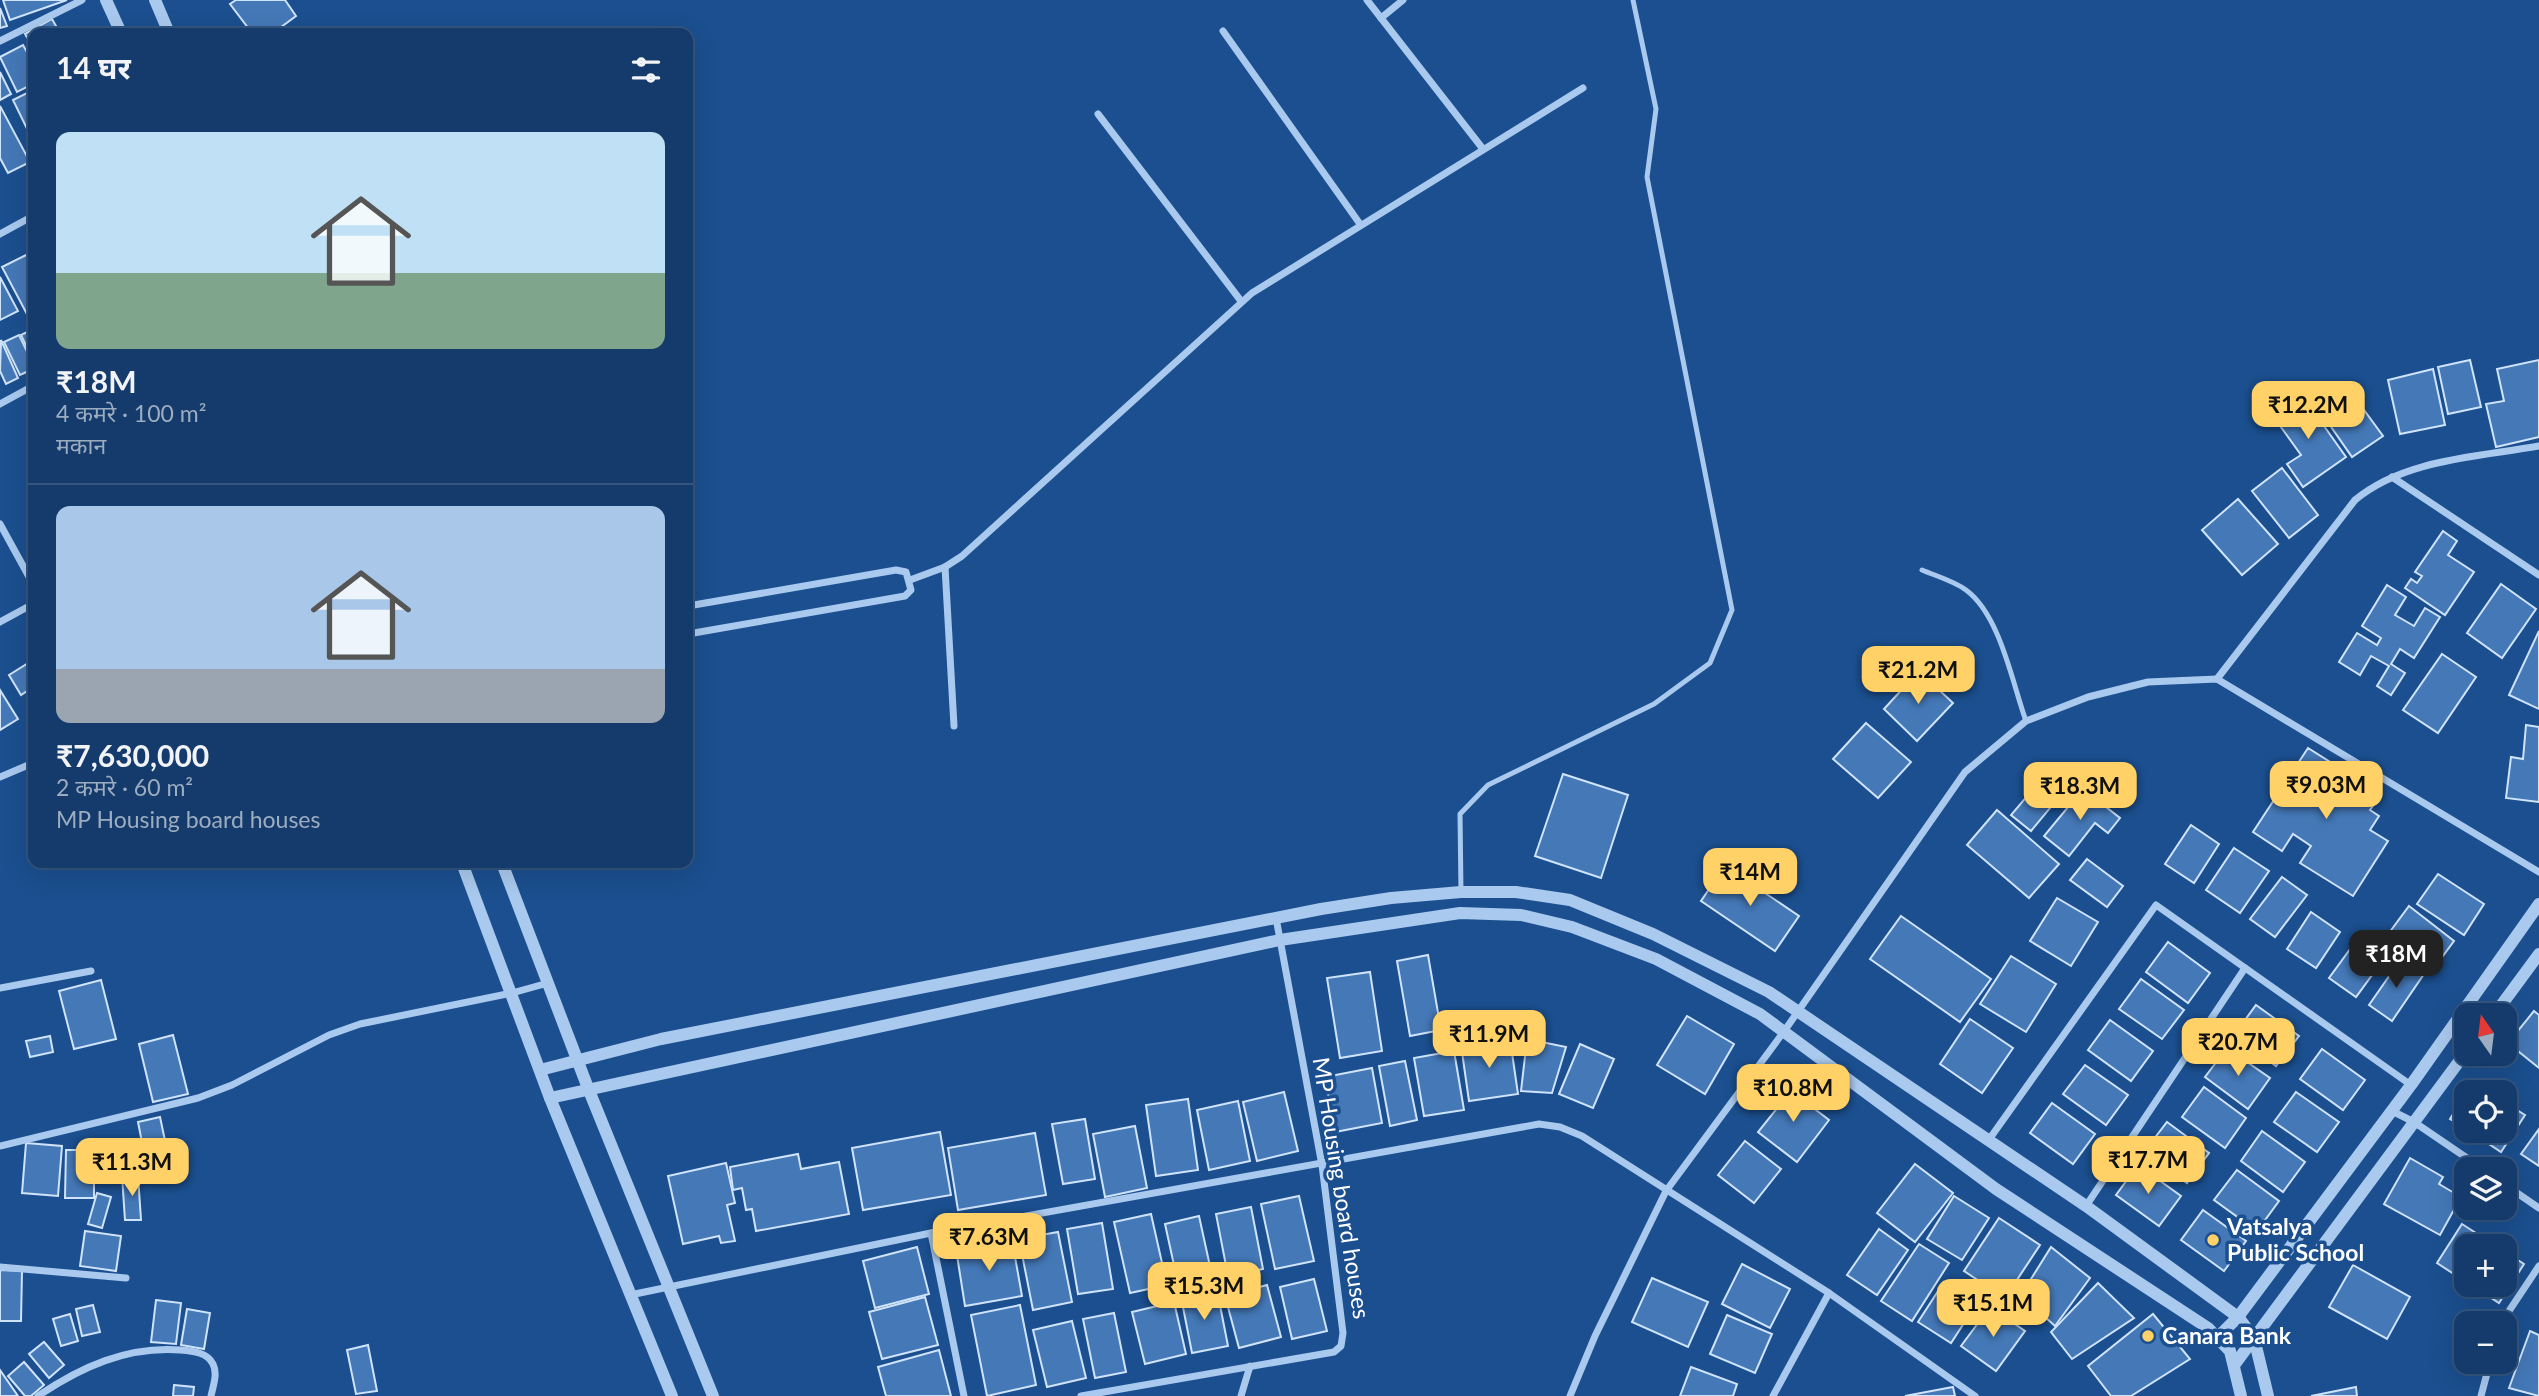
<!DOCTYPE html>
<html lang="hi">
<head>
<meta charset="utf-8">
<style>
  body { margin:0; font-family:Lato,"Noto Sans Devanagari",sans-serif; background:#1d4271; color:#f1f3f6; height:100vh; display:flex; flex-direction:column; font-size:26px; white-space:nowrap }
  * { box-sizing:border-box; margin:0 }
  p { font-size:23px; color:#9dadc1 }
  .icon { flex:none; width:38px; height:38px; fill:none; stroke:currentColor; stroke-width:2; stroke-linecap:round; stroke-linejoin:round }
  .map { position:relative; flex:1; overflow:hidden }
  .details { position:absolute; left:28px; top:28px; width:665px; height:840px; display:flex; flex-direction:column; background:#143b6b; border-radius:14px; box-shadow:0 7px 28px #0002,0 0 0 2px #33557e }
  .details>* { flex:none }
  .needle { width:46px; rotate:346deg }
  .fabs { position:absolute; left:2454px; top:1003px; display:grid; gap:14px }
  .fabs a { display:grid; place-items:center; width:63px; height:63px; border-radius:14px; background:#143b6b; box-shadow:0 7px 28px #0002,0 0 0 2px #33557e; font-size:35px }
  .price { position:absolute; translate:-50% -60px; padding:0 16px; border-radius:14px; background:#ffd166; color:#111; font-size:23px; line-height:46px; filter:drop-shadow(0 2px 4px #0008) }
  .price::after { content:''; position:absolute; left:50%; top:42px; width:21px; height:16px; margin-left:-10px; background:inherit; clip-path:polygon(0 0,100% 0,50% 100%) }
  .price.current { background:#222; color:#fff }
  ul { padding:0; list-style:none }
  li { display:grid; align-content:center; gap:14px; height:371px; padding:0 28px }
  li+li { border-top:2px solid #33557e }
  li span { display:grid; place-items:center; height:217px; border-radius:14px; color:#555 }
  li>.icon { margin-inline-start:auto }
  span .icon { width:126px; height:126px; fill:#fffc; stroke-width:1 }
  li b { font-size:30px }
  h2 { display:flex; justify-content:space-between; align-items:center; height:84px; padding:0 28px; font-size:30px }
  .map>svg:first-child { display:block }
  .building { fill:#4478b7; stroke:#cfe3fa; stroke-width:2 }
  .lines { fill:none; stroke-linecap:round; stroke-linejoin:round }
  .service { stroke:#a9c9ee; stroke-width:5 }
  .minor { stroke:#a9c9ee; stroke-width:7 }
  .tertiary { stroke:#a9c9ee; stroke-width:12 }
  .poi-dot { fill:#ffd166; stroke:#1b4f8f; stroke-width:2.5 }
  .labels { text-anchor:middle; stroke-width:7; stroke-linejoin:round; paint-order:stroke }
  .street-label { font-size:23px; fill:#fff; stroke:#1b4f8f }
  .poi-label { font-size:23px; font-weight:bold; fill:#fff; stroke:#1b4f8f; text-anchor:start }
</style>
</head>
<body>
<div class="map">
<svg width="2539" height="1396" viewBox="0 0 2539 1396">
  <rect width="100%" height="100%" fill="#1b4f8f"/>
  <g class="building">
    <path d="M 3,0 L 67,0 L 10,20 Z"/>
    <path d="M 236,0 L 285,0 L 296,16 L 273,33 L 252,33 L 230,4 Z"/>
    <path d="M 0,8 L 7,26 L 0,28 Z"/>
    <path d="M 52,19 L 60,33 L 33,33 L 33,48 L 25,34 Z"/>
    <path d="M 23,45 L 33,63 L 33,84 L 17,92 L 0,57 Z"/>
    <path d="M 0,72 L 11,94 L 0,100 Z"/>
    <path d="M 33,90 L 33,141 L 13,100 Z"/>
    <path d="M 0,106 L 30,162 L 8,173 L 0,158 Z"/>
    <path d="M 28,254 L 33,265 L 33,313 L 28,316 L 2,267 Z"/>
    <path d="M 0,277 L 18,311 L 0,320 Z"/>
    <path d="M 33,329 L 33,360 L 21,335 Z"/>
    <path d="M 19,335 L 33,364 L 33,369 L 20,375 L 4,342 Z"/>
    <path d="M 1,340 L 18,378 L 6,384 L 0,371 Z"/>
    <path d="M 2470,360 L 2481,407 L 2448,414 L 2438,367 Z"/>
    <path d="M 2539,360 L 2539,437 L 2496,447 L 2486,404 L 2504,401 L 2497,369 Z"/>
    <path d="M 2433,369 L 2445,425 L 2400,434 L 2388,380 Z"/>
    <path d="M 2348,388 L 2383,436 L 2352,457 L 2318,408 Z"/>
    <path d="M 2302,395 L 2346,457 L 2303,487 L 2287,464 L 2301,455 L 2273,416 Z"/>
    <path d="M 2282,468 L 2318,515 L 2289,538 L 2252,491 Z"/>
    <path d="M 2238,499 L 2278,544 L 2242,575 L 2202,530 Z"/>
    <path d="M 2443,531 L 2457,541 L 2448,555 L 2474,572 L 2445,615 L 2405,588 L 2411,579 L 2417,583 L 2422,576 L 2415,572 Z"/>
    <path d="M 2501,584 L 2536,609 L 2502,658 L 2467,633 Z"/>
    <path d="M 2387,585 L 2406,597 L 2395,615 L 2414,626 L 2425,608 L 2440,617 L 2414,658 L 2400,649 L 2391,664 L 2405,673 L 2391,695 L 2377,686 L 2389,666 L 2371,656 L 2360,675 L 2339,662 L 2357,633 L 2377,645 L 2381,638 L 2362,626 Z"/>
    <path d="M 2539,631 L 2539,709 L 2509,695 Z"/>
    <path d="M 2442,654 L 2476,677 L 2438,733 L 2403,710 Z"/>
    <path d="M 30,662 L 33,667 L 33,687 L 21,695 L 9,675 Z"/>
    <path d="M 1919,671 L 1953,703 L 1917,741 L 1884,709 Z"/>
    <path d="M 0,690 L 18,719 L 0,730 Z"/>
    <path d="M 1866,723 L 1911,762 L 1878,798 L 1833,759 Z"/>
    <path d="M 2526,725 L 2539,727 L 2539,802 L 2506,798 L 2511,757 L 2523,759 Z"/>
    <path d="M 2308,748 L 2381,794 L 2370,810 L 2379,816 L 2370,830 L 2388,841 L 2353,896 L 2300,863 L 2311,846 L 2293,834 L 2282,851 L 2253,832 Z"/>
    <path d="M 2051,768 L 2070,784 L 2031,831 L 2011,815 Z"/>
    <path d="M 1563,774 L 1628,795 L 1601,878 L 1535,856 Z"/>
    <path d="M 2083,789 L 2120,818 L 2108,833 L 2095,823 L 2069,856 L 2044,836 Z"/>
    <path d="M 1997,810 L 2059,864 L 2029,898 L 1967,845 Z"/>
    <path d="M 2191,825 L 2219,844 L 2194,883 L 2165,864 Z"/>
    <path d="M 2234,848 L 2269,871 L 2240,913 L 2206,890 Z"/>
    <path d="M 2087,859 L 2123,886 L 2107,907 L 2070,880 Z"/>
    <path d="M 1725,866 L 1799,916 L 1775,951 L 1701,901 Z"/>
    <path d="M 2438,874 L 2484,904 L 2464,935 L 2417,904 Z"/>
    <path d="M 2282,877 L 2307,895 L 2275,937 L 2250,919 Z"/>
    <path d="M 2057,898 L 2098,922 L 2071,966 L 2030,941 Z"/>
    <path d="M 2409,906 L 2454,941 L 2434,968 L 2389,933 Z"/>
    <path d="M 2311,912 L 2340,932 L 2316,968 L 2287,949 Z"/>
    <path d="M 1901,916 L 1991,979 L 1960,1022 L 1870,959 Z"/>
    <path d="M 2359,937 L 2386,956 L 2356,997 L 2329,978 Z"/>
    <path d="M 2168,942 L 2210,973 L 2188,1003 L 2146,972 Z"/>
    <path d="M 1428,955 L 1441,1030 L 1410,1036 L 1397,961 Z"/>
    <path d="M 2011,956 L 2056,984 L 2026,1032 L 1980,1004 Z"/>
    <path d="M 2401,959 L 2424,974 L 2392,1021 L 2369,1005 Z"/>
    <path d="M 1370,972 L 1382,1051 L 1340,1058 L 1327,978 Z"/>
    <path d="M 2141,979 L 2184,1010 L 2162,1039 L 2119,1009 Z"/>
    <path d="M 101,980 L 116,1039 L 74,1049 L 59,991 Z"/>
    <path d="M 2256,1005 L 2299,1036 L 2276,1066 L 2234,1035 Z"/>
    <path d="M 2534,1011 L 2539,1015 L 2539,1068 L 2508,1043 Z"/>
    <path d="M 1687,1016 L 1734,1044 L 1705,1094 L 1657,1065 Z"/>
    <path d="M 1970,1019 L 2013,1048 L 1982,1093 L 1940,1064 Z"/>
    <path d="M 2110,1020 L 2153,1051 L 2131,1081 L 2088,1050 Z"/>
    <path d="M 173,1035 L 188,1094 L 153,1102 L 139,1044 Z"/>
    <path d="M 50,1036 L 53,1052 L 30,1057 L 26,1041 Z"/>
    <path d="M 1510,1039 L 1518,1094 L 1469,1101 L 1461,1045 Z"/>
    <path d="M 1527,1039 L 1566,1047 L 1552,1093 L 1521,1091 Z"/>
    <path d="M 1580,1044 L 1614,1059 L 1593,1108 L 1559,1094 Z"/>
    <path d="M 2227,1048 L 2270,1078 L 2248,1109 L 2205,1077 Z"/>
    <path d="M 2322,1049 L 2365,1080 L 2343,1110 L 2300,1079 Z"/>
    <path d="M 1454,1051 L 1464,1110 L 1424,1116 L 1414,1058 Z"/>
    <path d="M 1405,1061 L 1417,1120 L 1390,1126 L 1379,1066 Z"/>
    <path d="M 2085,1065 L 2128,1095 L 2106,1125 L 2063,1094 Z"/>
    <path d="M 1372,1068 L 1382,1123 L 1335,1132 L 1325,1077 Z"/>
    <path d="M 2473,1082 L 2489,1092 L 2467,1092 Z"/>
    <path d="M 1782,1084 L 1829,1120 L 1797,1162 L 1758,1132 L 1779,1106 L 1770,1099 Z"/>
    <path d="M 2204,1087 L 2246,1118 L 2225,1148 L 2182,1117 Z"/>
    <path d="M 1284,1092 L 1298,1151 L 1257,1161 L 1243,1102 Z"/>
    <path d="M 2296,1092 L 2339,1122 L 2317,1152 L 2274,1122 Z"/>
    <path d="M 2466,1094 L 2466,1129 L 2450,1119 Z"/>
    <path d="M 1188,1099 L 1198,1170 L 1156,1176 L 1146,1105 Z"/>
    <path d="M 1238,1101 L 1250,1161 L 1209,1170 L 1197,1110 Z"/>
    <path d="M 2504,1102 L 2525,1115 L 2501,1152 L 2468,1130 L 2504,1130 Z"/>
    <path d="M 2052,1103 L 2095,1134 L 2073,1164 L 2030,1133 Z"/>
    <path d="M 160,1117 L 171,1169 L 148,1173 L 138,1122 Z"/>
    <path d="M 1085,1119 L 1095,1179 L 1063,1184 L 1052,1124 Z"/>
    <path d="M 2167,1122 L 2209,1153 L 2187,1183 L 2144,1152 Z"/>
    <path d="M 1135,1126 L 1147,1188 L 1105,1197 L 1093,1134 Z"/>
    <path d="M 2539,1129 L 2539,1166 L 2521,1154 Z"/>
    <path d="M 2262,1131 L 2305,1162 L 2283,1192 L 2241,1161 Z"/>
    <path d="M 940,1132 L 951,1195 L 863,1210 L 852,1148 Z"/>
    <path d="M 1035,1133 L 1046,1195 L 958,1210 L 948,1148 Z"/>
    <path d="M 1745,1141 L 1781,1169 L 1754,1203 L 1718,1175 Z"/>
    <path d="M 26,1143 L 62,1146 L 58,1196 L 22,1193 Z"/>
    <path d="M 66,1150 L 94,1150 L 94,1198 L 65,1198 Z"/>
    <path d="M 798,1154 L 801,1169 L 839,1162 L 849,1214 L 756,1231 L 752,1209 L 746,1210 L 742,1188 L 733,1190 L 730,1167 Z"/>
    <path d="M 2410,1158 L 2443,1177 L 2439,1184 L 2461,1197 L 2440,1235 L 2384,1204 Z"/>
    <path d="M 726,1163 L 735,1203 L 727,1205 L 735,1241 L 721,1243 L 719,1236 L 683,1244 L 668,1176 Z"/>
    <path d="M 1915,1164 L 1953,1193 L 1915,1242 L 1877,1213 Z"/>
    <path d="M 2138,1165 L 2181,1196 L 2159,1226 L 2116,1195 Z"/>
    <path d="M 2237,1170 L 2279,1201 L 2257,1231 L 2214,1200 Z"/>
    <path d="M 138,1175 L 141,1220 L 125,1220 L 122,1176 Z"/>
    <path d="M 97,1193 L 111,1197 L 102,1228 L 88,1224 Z"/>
    <path d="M 1299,1196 L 1314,1261 L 1275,1269 L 1261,1204 Z"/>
    <path d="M 1954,1196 L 1989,1218 L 1962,1260 L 1927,1239 Z"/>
    <path d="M 1251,1207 L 1263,1269 L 1228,1276 L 1216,1214 Z"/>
    <path d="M 2203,1210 L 2246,1241 L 2224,1271 L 2181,1240 Z"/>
    <path d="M 1151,1214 L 1167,1285 L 1130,1293 L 1114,1222 Z"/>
    <path d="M 1199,1216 L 1213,1280 L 1179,1288 L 1165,1224 Z"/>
    <path d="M 1999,1218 L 2040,1245 L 2005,1298 L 1964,1271 Z"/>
    <path d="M 1102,1223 L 1113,1289 L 1078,1294 L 1067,1229 Z"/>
    <path d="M 2462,1224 L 2496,1246 L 2466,1246 L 2466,1282 L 2437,1263 Z"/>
    <path d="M 1879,1229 L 1908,1250 L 1877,1295 L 1847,1275 Z"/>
    <path d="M 85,1231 L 121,1236 L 116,1271 L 80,1266 Z"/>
    <path d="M 1058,1232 L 1072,1302 L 1033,1310 L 1019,1239 Z"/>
    <path d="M 1012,1240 L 1022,1296 L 965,1306 L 956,1249 Z"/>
    <path d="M 1919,1244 L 1949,1263 L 1912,1321 L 1881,1301 Z"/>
    <path d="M 917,1247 L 929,1294 L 875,1308 L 863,1261 Z"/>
    <path d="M 2051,1247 L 2090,1278 L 2055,1326 L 2021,1295 Z"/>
    <path d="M 2504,1251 L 2524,1264 L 2499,1303 L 2470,1284 L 2504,1284 Z"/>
    <path d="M 1742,1264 L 1790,1289 L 1770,1328 L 1722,1304 Z"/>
    <path d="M 2353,1265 L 2410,1297 L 2387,1339 L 2329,1307 Z"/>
    <path d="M 0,1270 L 22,1271 L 21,1321 L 0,1321 Z"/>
    <path d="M 1652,1278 L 1708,1302 L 1688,1347 L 1632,1322 Z"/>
    <path d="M 1314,1279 L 1327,1331 L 1292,1339 L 1280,1287 Z"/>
    <path d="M 1944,1282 L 1977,1303 L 1951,1343 L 1918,1322 Z"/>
    <path d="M 2098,1283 L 2134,1318 L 2072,1359 L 2051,1332 Z"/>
    <path d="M 1267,1285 L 1281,1337 L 1239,1348 L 1225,1296 Z"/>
    <path d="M 1217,1290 L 1228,1346 L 1192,1353 L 1181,1297 Z"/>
    <path d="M 925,1297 L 938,1345 L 882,1359 L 869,1312 Z"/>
    <path d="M 156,1300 L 181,1303 L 176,1344 L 151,1342 Z"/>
    <path d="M 1174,1302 L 1186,1354 L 1145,1364 L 1132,1312 Z"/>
    <path d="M 93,1305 L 100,1332 L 82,1336 L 76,1309 Z"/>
    <path d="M 1020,1305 L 1036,1385 L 987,1396 L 971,1315 Z"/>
    <path d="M 1990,1307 L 2025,1331 L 1996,1371 L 1961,1346 Z"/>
    <path d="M 187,1309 L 210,1313 L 204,1349 L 181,1345 Z"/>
    <path d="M 1114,1313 L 1126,1372 L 1095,1378 L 1083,1319 Z"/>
    <path d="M 70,1314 L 78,1341 L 61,1346 L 53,1319 Z"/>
    <path d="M 2153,1314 L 2190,1359 L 2131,1396 L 2111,1396 L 2088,1366 Z"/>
    <path d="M 1727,1315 L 1772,1334 L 1755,1373 L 1710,1354 Z"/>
    <path d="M 1072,1321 L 1086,1378 L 1047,1387 L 1033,1330 Z"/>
    <path d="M 2530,1331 L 2539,1335 L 2539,1396 L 2509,1388 Z"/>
    <path d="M 44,1342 L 64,1365 L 49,1378 L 29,1354 Z"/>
    <path d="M 368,1345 L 377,1391 L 356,1394 L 347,1350 Z"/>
    <path d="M 939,1350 L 951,1396 L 886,1396 L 878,1367 Z"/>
    <path d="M 24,1362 L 44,1385 L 31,1396 L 25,1396 L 8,1376 Z"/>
    <path d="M 1691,1367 L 1737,1384 L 1733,1396 L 1680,1396 Z"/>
    <path d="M 0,1370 L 18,1396 L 0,1396 Z"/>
    <path d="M 174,1385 L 194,1387 L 193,1396 L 173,1396 Z"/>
    <path d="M 1953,1387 L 1955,1396 L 1905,1396 Z"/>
    <path d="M 2356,1387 L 2357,1396 L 2311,1396 Z"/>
  </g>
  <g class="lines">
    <g class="service">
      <path d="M 1922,570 C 1936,576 1954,581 1966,590 C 2000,615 2012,682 2026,721"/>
      <path d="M 1461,892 L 1460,814 L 1488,785 L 1654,704 L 1710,663 L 1732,610 L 1647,177 L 1656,109 L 1633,0"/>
    </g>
    <g class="minor">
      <path d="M 1367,0 L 1483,149"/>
      <path d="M 1381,18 L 1403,0"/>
      <path d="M 1223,31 L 1360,224"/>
      <path d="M 0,41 L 82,0"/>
      <path d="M 1098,114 L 1241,301"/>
      <path d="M 0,234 L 33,216"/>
      <path d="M 0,404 L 33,386"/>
      <path d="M 2392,477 L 2539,575"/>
      <path d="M 0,524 L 33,584"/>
      <path d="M 945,567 L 954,726"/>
      <path d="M 910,580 L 945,567 L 962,556 L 1252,293 L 1583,88"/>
      <path d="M 688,606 L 896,570 L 906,572 L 911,590 L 905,596 L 688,634"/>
      <path d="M 0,622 L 33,604"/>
      <path d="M 2217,679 L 2355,500 C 2404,459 2478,457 2539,446"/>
      <path d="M 0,777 L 33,763"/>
      <path d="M 0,988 L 91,971"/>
      <path d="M 2392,1111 L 2414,1122 L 2483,1169"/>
      <path d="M 1988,1141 L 2156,905 L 2411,1085"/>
      <path d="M 0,1146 L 198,1098 L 232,1085 L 329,1035 L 360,1024 L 512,993 L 548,983"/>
      <path d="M 2504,1184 L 2539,1208"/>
      <path d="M 2086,1206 L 2245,968"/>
      <path d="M 931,1233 L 964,1396"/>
      <path d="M 0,1267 L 126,1278"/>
      <path d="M 630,1295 L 931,1233 L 1539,1124 L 1560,1127 L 1582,1136 L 1829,1293 L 1975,1396"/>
      <path d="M 2501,1323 L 2539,1266"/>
      <path d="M 38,1396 C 81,1367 127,1346 180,1350 C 192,1351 207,1352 213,1364 C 218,1374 213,1386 211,1396"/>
      <path d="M 1081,1396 L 1334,1352 L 1341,1346 L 1343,1333 L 1322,1165 L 1276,918"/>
      <path d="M 1241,1396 L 1250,1366"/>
      <path d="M 1570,1396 L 1595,1336 L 1666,1191 L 1785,1030 L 1965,772 L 2026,721 L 2088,697 L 2148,682 L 2217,679 L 2539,872"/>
      <path d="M 1773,1396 L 1829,1293"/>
      <path d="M 2481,1396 L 2490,1362"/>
    </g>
    <g class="tertiary">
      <path d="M 106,0 L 121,33"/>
      <path d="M 155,0 L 169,33"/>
      <path d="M 462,863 L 550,1098 L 672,1396"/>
      <path d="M 502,863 L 588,1088 L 713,1396"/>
      <path d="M 2494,1015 L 2539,954"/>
      <path d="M 540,1070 L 661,1039 L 1321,909 L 1391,898 L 1461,892 L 1516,892 L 1570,900 L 1653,934 L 1769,992 L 2086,1206 L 2238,1317 L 2254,1338 L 2268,1396"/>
      <path d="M 550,1098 L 1280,940 L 1460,913 L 1521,915 L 1572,927 L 1656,959 L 1760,1014 L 1996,1189 L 2208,1328 L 2230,1351 L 2241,1396"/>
      <path d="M 2217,1338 L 2238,1317 L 2411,1085 L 2539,904"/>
      <path d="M 2235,1364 L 2466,1052"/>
    </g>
  </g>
  <g class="poi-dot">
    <circle cx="2213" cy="1240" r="7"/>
    <circle cx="2148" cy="1336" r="7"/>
  </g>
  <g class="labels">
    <g class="street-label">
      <text transform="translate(1341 1188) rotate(81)" y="8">MP Housing board houses</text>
    </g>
    <g class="poi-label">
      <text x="2227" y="1235">Vatsalya<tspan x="2227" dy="26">Public School</tspan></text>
      <text x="2162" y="1344">Canara Bank</text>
    </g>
  </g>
</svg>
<div class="fabs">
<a><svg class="needle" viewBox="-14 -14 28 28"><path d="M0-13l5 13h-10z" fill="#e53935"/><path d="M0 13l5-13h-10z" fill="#9dadc1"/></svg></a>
<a><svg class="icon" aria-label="locate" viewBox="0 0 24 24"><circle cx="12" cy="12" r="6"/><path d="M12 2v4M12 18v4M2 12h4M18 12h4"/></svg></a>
<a><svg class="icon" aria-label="layers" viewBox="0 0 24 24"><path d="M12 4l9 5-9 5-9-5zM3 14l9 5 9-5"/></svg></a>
<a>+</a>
<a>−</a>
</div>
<b class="price" style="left:2308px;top:441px">₹12.2M</b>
<b class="price" style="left:1918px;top:706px">₹21.2M</b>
<b class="price" style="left:2326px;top:821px">₹9.03M</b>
<b class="price" style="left:2080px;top:822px">₹18.3M</b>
<b class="price" style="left:1750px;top:908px">₹14M</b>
<b class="price current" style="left:2396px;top:990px">₹18M</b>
<b class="price" style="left:1489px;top:1070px">₹11.9M</b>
<b class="price" style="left:2238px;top:1078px">₹20.7M</b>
<b class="price" style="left:1793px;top:1124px">₹10.8M</b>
<b class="price" style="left:2148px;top:1196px">₹17.7M</b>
<b class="price" style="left:132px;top:1198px">₹11.3M</b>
<b class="price" style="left:989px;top:1273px">₹7.63M</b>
<b class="price" style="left:1204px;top:1322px">₹15.3M</b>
<b class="price" style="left:1993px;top:1339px">₹15.1M</b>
<section class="details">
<h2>14 घर<svg class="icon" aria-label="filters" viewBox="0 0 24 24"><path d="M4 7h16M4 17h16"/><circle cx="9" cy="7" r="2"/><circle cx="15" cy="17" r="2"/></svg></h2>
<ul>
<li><span style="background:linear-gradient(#bfe0f5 65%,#7fa58c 0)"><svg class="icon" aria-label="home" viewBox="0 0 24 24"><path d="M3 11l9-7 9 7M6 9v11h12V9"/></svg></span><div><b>₹18M</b><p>4 कमरे · 100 m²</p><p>मकान</p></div></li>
<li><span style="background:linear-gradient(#a9c7e8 75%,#9aa5b1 0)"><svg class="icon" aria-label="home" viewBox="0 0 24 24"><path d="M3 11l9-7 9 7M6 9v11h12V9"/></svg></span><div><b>₹7,630,000</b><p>2 कमरे · 60 m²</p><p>MP Housing board houses</p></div></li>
</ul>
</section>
</div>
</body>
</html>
